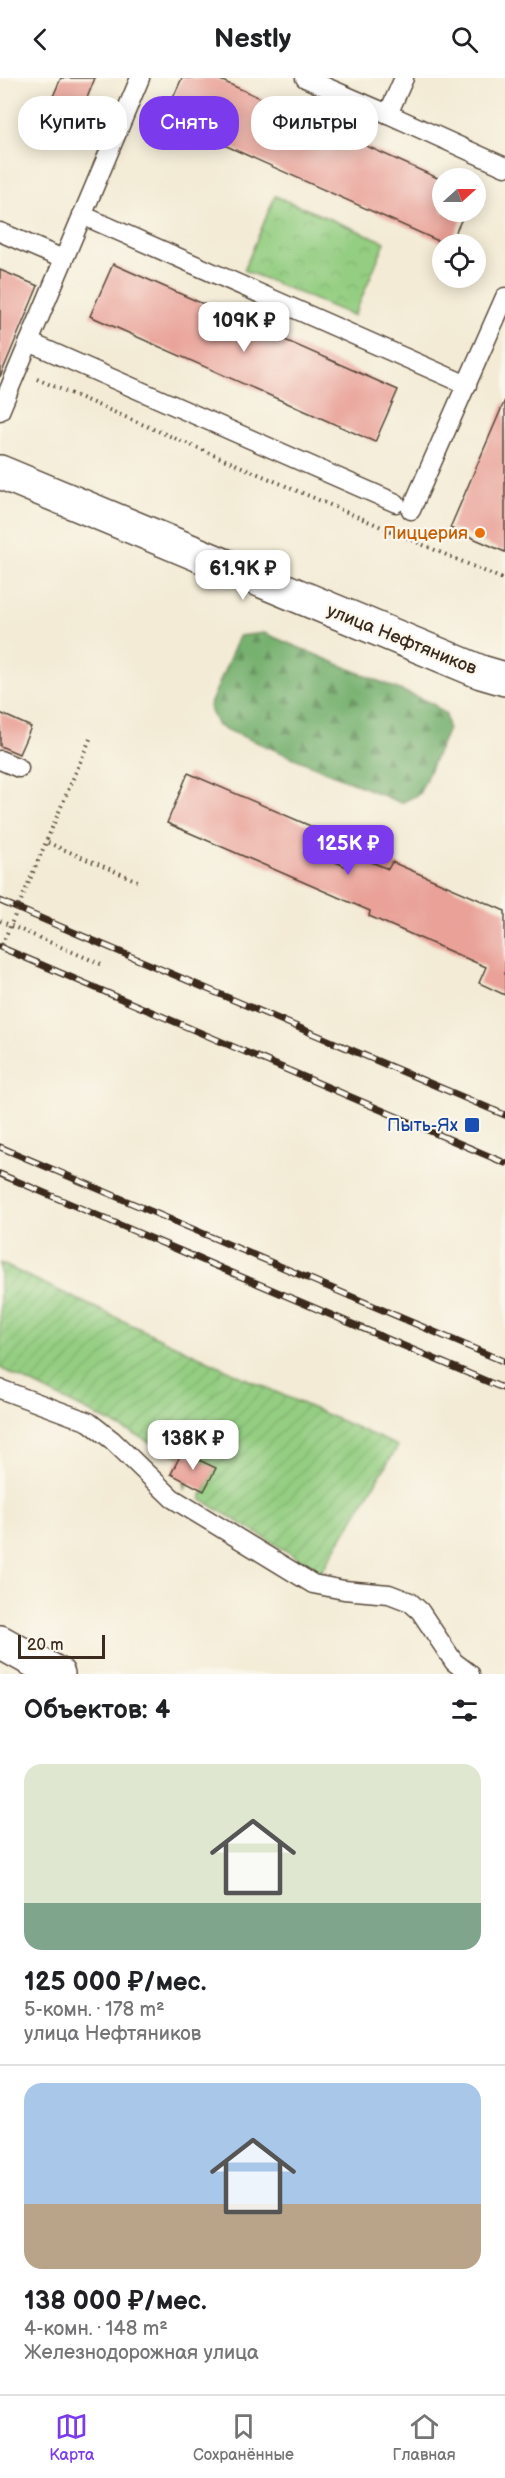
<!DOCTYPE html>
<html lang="ru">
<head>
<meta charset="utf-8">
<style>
  body { margin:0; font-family:"Balsamiq Sans",sans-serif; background:#f2f2f2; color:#202124; height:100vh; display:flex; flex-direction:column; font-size:22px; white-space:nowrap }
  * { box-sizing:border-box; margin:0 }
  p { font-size:20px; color:#757577 }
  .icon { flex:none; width:33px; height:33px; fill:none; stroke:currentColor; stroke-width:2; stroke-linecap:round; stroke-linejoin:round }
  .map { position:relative; height:1596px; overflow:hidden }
  .drawer { display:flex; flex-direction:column; background:#fff; flex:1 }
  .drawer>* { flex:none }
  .top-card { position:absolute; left:18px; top:18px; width:470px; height:54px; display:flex; gap:12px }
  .needle { width:39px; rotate:69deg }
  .tools { position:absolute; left:432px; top:90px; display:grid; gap:12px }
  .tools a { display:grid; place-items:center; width:54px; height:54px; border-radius:50%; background:#fff; box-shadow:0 3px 15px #0003; font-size:30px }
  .scale { position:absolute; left:18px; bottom:15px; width:87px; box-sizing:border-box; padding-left:6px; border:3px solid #3b2a1e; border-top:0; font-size:16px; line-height:21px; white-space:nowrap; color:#3b2a1e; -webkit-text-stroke:4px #fbf7ec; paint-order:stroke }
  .price { position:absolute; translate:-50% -51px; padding:0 14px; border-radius:12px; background:#fff; color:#222; font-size:20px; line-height:39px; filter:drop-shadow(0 2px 3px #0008) }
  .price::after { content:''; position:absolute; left:50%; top:36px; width:18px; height:14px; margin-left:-9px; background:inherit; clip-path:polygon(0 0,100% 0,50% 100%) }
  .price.active { background:#7c3aed; color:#fff }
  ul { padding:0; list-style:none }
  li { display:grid; align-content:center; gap:12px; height:318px; padding:0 24px }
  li+li { border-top:2px solid #e0e0e0 }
  li span { display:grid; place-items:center; height:186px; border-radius:18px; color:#555 }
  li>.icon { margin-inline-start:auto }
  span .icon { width:108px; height:108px; fill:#fffc; stroke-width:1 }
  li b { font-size:26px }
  h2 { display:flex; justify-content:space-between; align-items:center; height:72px; padding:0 24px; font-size:26px }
  .chip { padding:0 21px; border-radius:24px; background:#fff; box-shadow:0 3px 15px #0003; font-size:21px; line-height:54px }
  .chip.active { background:#7c3aed; color:#fff }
  header { display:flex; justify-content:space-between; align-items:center; height:78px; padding:0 24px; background:#fff; font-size:27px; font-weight:600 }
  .tabs { display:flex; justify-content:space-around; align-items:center; height:84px; border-top:2px solid #e0e0e0; background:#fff; font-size:16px; color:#757577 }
  .tabs a { display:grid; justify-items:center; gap:3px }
  .tabs .active { color:#7c3aed }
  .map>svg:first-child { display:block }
  .forest { fill:url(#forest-firs); stroke:#596e47; stroke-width:1.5 }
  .park { fill:url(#park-crowns); stroke:#687c50; stroke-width:1.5 }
  .garden { fill:url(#garden-furrows); stroke:#687c50; stroke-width:1.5 }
  .building { fill:#e9a198 }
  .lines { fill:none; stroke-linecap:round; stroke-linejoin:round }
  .service-casing { stroke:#574739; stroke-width:21 }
  .minor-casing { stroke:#574739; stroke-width:36 }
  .tertiary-casing { stroke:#574739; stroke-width:36 }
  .path { stroke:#574739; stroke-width:4; stroke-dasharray:1.5 4.5; stroke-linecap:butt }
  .service { stroke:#fff; stroke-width:18 }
  .minor { stroke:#fff; stroke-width:33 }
  .tertiary { stroke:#fff; stroke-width:33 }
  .rail-casing { stroke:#3b2a1e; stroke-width:7 }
  .rail { stroke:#fbf7ec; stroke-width:4.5; stroke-dasharray:14; stroke-linecap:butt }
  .path-bridge { stroke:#574739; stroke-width:4; stroke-dasharray:1.5 4.5; stroke-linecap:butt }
  .food-dot { fill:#e8710a; stroke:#fbf7ec; stroke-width:2 }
  .transit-dot { fill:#1a4fb4; stroke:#fbf7ec; stroke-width:2 }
  .labels { text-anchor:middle; stroke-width:4.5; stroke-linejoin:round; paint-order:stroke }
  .food-label { font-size:18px; fill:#c56008; stroke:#fbf7ec; text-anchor:end }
  .street-label { font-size:18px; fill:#3b2a1e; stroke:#fbf7ec }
  .transit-label { font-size:18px; fill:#164399; stroke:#fbf7ec; text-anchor:end }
</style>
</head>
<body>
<header><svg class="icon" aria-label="back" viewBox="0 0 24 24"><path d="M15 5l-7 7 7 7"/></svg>Nestly<svg class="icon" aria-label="search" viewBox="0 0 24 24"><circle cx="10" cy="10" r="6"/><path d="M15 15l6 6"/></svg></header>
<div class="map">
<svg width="505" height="1596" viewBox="0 0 505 1596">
  <defs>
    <pattern id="forest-firs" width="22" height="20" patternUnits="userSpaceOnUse" patternTransform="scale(1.5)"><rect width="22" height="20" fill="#77b170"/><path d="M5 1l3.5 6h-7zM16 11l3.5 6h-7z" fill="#63905b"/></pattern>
    <pattern id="park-crowns" width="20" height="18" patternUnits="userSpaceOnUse" patternTransform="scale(1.5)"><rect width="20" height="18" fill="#94ce82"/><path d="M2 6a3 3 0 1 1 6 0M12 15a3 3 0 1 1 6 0" fill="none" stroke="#80b170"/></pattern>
    <pattern id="garden-furrows" width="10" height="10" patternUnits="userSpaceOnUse" patternTransform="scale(1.5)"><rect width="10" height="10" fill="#94ce82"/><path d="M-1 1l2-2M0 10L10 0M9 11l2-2" fill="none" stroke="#80b170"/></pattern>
  </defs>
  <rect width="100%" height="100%" fill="#fbf7ec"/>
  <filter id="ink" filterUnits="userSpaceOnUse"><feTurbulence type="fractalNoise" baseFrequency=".0167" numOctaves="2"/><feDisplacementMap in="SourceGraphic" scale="12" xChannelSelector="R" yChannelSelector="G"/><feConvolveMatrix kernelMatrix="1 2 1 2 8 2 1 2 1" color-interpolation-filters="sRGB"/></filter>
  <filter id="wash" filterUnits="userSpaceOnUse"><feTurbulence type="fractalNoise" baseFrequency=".008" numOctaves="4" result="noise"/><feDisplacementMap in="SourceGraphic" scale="24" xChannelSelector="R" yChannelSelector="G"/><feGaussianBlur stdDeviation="1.35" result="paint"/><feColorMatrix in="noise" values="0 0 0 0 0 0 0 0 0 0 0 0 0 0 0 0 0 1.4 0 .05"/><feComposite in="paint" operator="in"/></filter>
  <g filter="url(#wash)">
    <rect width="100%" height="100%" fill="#f3ebd5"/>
    <path class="forest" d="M 264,555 L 433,626 L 446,637 L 448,651 L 419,716 L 401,725 L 218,648 L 209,629 L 239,558 Z"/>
    <path class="park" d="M 275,118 L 385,164 L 354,238 L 244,192 Z"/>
    <path class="garden" d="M 0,1185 L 251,1303 L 398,1368 L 321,1494 L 202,1422 L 201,1419 L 215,1391 L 199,1383 L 185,1411 L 184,1403 L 197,1376 L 185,1370 L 180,1379 L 0,1290 Z"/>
    <g id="blocks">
      <g class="building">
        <path d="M 61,0 L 95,0 L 69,65 L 38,53 Z"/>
        <path d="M 182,0 L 216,0 L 442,102 L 442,134 L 465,134 L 450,166 L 445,166 L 164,40 Z"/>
        <path d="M 113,186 L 398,312 L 375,364 L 90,238 Z"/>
        <path d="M 0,192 L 38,208 L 0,299 Z"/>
        <path d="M 505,322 L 505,474 L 450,450 Z"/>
        <path d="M 0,635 L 31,649 L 19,676 L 0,668 Z"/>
        <path d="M 188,695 L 315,750 L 306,771 L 349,790 L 355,777 L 388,791 L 392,784 L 505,833 L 505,917 L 479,905 L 486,889 L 369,838 L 370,833 L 167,745 Z"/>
        <path d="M 182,1374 L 216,1390 L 204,1413 L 171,1396 Z"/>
      </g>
    </g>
  </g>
  <g filter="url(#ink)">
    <use href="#blocks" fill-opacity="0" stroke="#574739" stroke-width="1.5"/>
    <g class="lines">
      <defs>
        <g id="service">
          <path d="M 305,0 L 388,36"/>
          <path d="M 404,0 L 388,36 L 505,89"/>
          <path d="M 82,137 L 467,307"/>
          <path d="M 0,154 L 63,181"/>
          <path d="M 29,264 L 396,425"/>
          <path d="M 0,333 L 140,0"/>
          <path d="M 411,432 L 505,219"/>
          <path d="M 0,682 L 19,690"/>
          <path d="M 0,1311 L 89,1344 L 112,1362 L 172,1420 L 313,1506 L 344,1512 L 389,1516 L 410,1524 L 420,1533 L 454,1584 L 470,1596"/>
        </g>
        <path id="minor" d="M 0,1564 L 58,1596"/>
        <path id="tertiary" d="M 0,394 L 481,594 L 505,601"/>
      </defs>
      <use href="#service" class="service-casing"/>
      <use href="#minor" class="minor-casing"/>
      <use href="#tertiary" class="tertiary-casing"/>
      <g class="path">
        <path d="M 37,301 L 505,502"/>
        <path d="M 90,661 L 46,764 L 140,804"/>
        <path d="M 0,843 L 103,887"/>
      </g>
      <use href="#service" class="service"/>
      <use href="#minor" class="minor"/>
      <use href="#tertiary" class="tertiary"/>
      <defs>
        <g id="rail">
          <path d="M 0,823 L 505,1037"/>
          <path d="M 0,869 L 505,1085"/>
          <path d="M 0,1069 L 505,1284"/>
          <path d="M 0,1096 L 505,1311"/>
        </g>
      </defs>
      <use href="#rail" class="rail-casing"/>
      <use href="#rail" class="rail"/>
      <path class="path-bridge" d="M 0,872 L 46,764"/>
    </g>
  </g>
  <circle class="food-dot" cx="480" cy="455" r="6"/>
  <rect class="transit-dot" x="464" y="1039" width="16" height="16" rx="3"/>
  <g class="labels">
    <g class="food-label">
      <text x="468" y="461">Пиццерия</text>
    </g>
    <g class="street-label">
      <text transform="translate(402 561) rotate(22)" y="6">улица Нефтяников</text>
    </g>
    <g class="transit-label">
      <text x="458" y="1053">Пыть-Ях</text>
    </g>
  </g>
</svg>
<div class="tools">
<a><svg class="needle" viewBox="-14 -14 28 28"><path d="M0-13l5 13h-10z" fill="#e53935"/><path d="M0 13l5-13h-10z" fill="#757577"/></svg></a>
<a><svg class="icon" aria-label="locate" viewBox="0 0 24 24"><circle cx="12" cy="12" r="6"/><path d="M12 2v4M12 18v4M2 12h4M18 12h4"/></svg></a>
</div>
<div class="scale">20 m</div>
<b class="price" style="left:244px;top:275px">109K ₽</b>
<b class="price" style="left:243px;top:523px">61.9K ₽</b>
<b class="price active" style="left:348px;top:798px">125K ₽</b>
<b class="price" style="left:193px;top:1393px">138K ₽</b>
<div class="top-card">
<a class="chip">Купить</a>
<a class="chip active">Снять</a>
<a class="chip">Фильтры</a>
</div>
</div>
<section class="drawer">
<h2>Объектов: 4<svg class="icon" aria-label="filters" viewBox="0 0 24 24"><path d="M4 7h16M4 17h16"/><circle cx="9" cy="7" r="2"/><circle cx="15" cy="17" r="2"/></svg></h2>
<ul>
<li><span style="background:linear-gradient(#dfe7d0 75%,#7fa58c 0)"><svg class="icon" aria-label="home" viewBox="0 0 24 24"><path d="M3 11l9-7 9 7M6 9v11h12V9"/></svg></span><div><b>125 000 ₽/мес.</b><p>5-комн. · 178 m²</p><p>улица Нефтяников</p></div></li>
<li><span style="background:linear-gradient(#a9c7e8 65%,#b9a48a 0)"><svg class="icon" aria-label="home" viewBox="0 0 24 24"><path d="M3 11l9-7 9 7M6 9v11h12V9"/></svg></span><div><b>138 000 ₽/мес.</b><p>4-комн. · 148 m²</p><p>Железнодорожная улица</p></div></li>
</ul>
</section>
<nav class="tabs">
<a class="active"><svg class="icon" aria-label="map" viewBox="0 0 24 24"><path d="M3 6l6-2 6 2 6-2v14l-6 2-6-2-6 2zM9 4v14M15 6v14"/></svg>Карта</a>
<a><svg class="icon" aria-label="saved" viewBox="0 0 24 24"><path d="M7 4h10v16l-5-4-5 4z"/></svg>Сохранённые</a>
<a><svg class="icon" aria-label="home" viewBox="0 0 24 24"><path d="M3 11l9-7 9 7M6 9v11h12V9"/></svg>Главная</a>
</nav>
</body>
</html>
